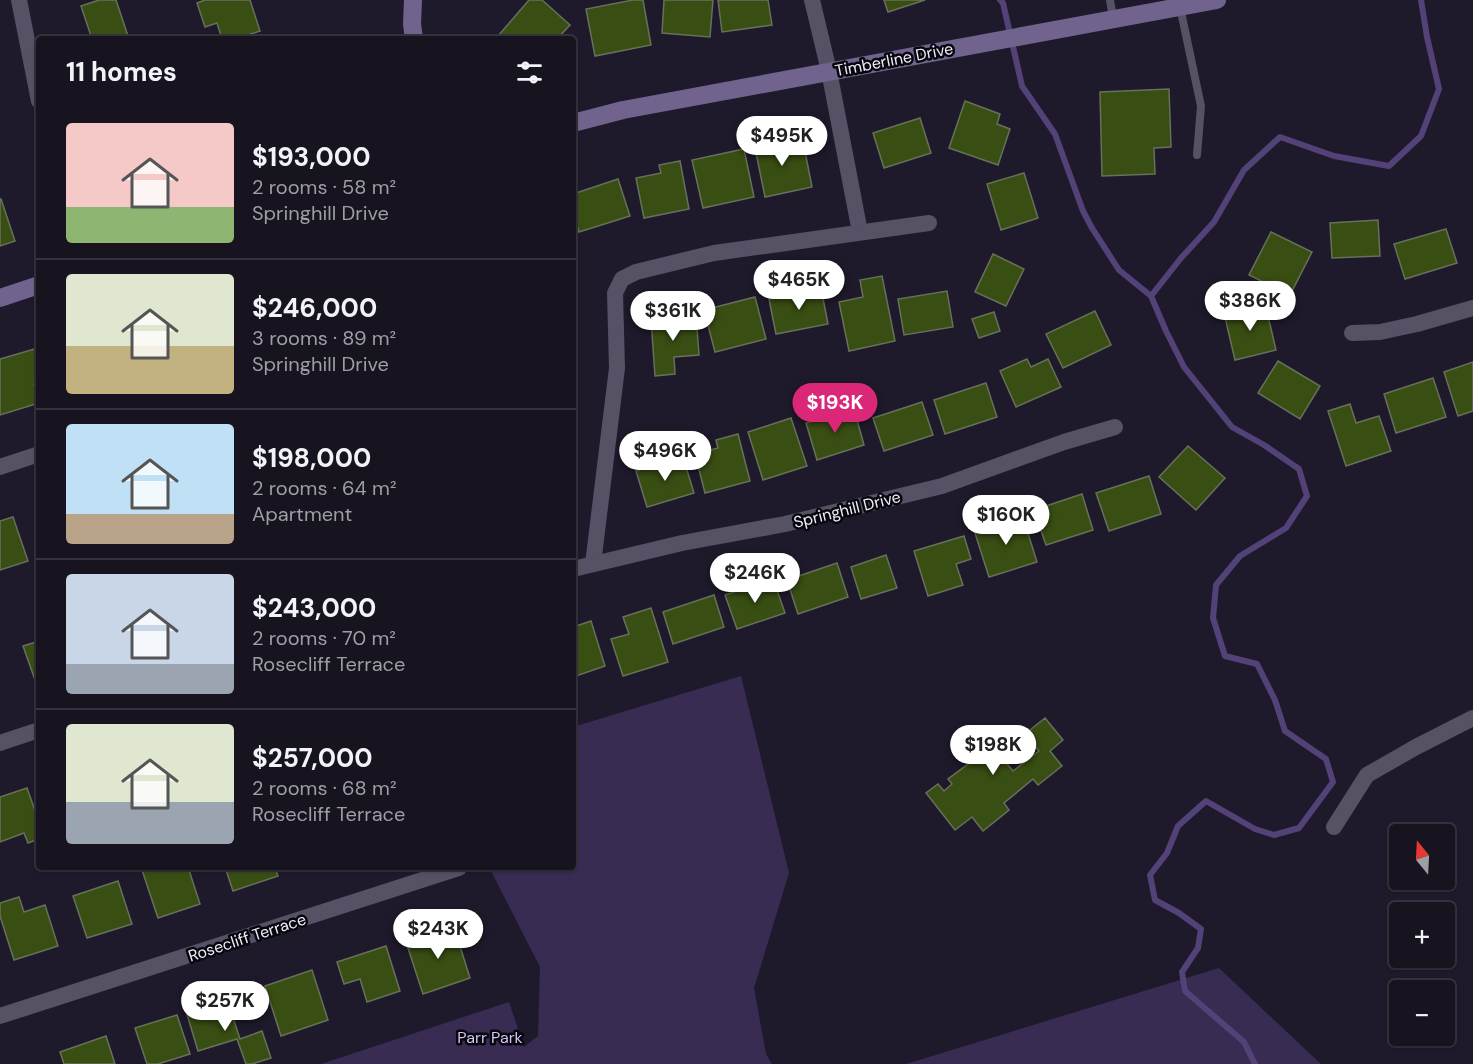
<!DOCTYPE html>
<html lang="en">
<head>
<meta charset="utf-8">
<style>
  body { margin:0; font-family:"DM Sans",sans-serif; background:#24212d; color:#f1f3f6; height:100vh; display:flex; flex-direction:column; font-size:22px; white-space:nowrap }
  * { box-sizing:border-box; margin:0 }
  p { font-size:20px; color:#9e9ea5 }
  .icon { flex:none; width:33px; height:33px; fill:none; stroke:currentColor; stroke-width:2; stroke-linecap:round; stroke-linejoin:round }
  .map { position:relative; flex:1; overflow:hidden }
  .sheet { position:absolute; left:36px; top:36px; width:540px; height:834px; display:flex; flex-direction:column; background:#171420; border-radius:6px; box-shadow:0 2px 4px #0004,0 0 0 2px #36333e }
  .sheet>* { flex:none }
  .needle { width:39px; rotate:342deg }
  .fabs { position:absolute; left:1389px; top:824px; display:grid; gap:12px }
  .fabs a { display:grid; place-items:center; width:66px; height:66px; border-radius:6px; background:#171420; box-shadow:0 2px 4px #0004,0 0 0 2px #36333e; font-size:30px }
  .price { position:absolute; translate:-50% -51px; padding:0 14px; border-radius:21px; background:#fff; color:#222; font-size:20px; line-height:39px; filter:drop-shadow(0 2px 3px #0008) }
  .price::after { content:''; position:absolute; left:50%; top:36px; width:18px; height:14px; margin-left:-9px; background:inherit; clip-path:polygon(0 0,100% 0,50% 100%) }
  .price.current { background:#db2777; color:#fff }
  ul { padding:0; list-style:none }
  li { display:flex; align-items:center; gap:18px; height:150px; padding:0 30px }
  li+li { border-top:2px solid #36333e }
  li span { display:grid; place-items:center; flex:none; width:168px; height:120px; border-radius:6px; color:#555 }
  li>.icon { margin-inline-start:auto }
  span .icon { width:72px; height:72px; fill:#fffc; stroke-width:1 }
  li b { font-size:26px }
  h2 { display:flex; justify-content:space-between; align-items:center; height:72px; padding:0 30px; font-size:26px }
  .map>svg:first-child { display:block }
  .green { fill:#382c52 }
  .lines { fill:none; stroke-linecap:round; stroke-linejoin:round }
  .stream { stroke:#534277; stroke-width:6 }
  .building { fill:#394e13; stroke:#67705b; stroke-width:1.5 }
  .lane { stroke:#565165; stroke-width:8 }
  .street { stroke:#565165; stroke-width:16 }
  .secondary { stroke:#70648e; stroke-width:18 }
  .labels { text-anchor:middle; stroke-width:5; stroke-linejoin:round; paint-order:stroke }
  .street-label { font-size:16px; fill:#f0edfa; stroke:#08060d }
  .park-label { font-size:16px; fill:#d1c4f7; stroke:#08060d }
</style>
</head>
<body>
<div class="map">
<svg width="1473" height="1064" viewBox="0 0 1473 1064">
  <rect width="100%" height="100%" fill="#1f1a2b"/>
  <g class="green">
    <path d="M 741,676 L 789,873 L 754,988 L 766,1054 L 772,1064 L 321,1064 L 509,1002 L 524,1047 L 538,1036 L 540,967 L 489,867 L 573,867 L 573,727 Z"/>
    <path d="M 1219,968 L 1321,1064 L 906,1064 Z"/>
  </g>
  <g class="lines">
    <g class="stream">
      <path d="M 1000,0 L 1003,3 L 1022,86 L 1055,134 L 1083,211 L 1092,228 L 1119,270 L 1151,296"/>
      <path d="M 1255,1064 L 1244,1042 L 1185,991 L 1182,972 L 1198,948 L 1201,929 L 1179,913 L 1155,900 L 1150,875 L 1167,853 L 1178,826 L 1206,801 L 1255,829 L 1274,835 L 1299,828 L 1333,782 L 1326,759 L 1285,731 L 1275,700 L 1257,664 L 1225,656 L 1213,618 L 1216,585 L 1240,556 L 1286,528 L 1307,496 L 1299,469 L 1264,445 L 1232,427 L 1184,367 L 1166,331 L 1151,296 L 1181,258 L 1214,222 L 1244,170 L 1280,137 L 1334,156 L 1389,166 L 1421,136 L 1439,89 L 1427,37 L 1421,0"/>
    </g>
  </g>
  <g class="building">
    <path d="M 99,0 L 116,0 L 129,39 L 92,39 L 81,6 Z"/>
    <path d="M 205,0 L 250,0 L 260,31 L 236,39 L 222,39 L 217,23 L 205,27 L 197,3 Z"/>
    <path d="M 529,0 L 542,0 L 570,25 L 557,39 L 501,39 L 498,36 Z"/>
    <path d="M 633,0 L 643,0 L 651,45 L 595,56 L 586,9 Z"/>
    <path d="M 664,0 L 713,0 L 710,37 L 662,33 Z"/>
    <path d="M 718,0 L 768,0 L 772,25 L 722,32 Z"/>
    <path d="M 884,0 L 925,0 L 888,12 Z"/>
    <path d="M 1169,89 L 1171,147 L 1154,148 L 1155,174 L 1102,176 L 1100,92 Z"/>
    <path d="M 965,101 L 1000,114 L 997,124 L 1010,129 L 998,165 L 949,148 Z"/>
    <path d="M 920,118 L 931,153 L 884,168 L 873,133 Z"/>
    <path d="M 781,137 L 783,146 L 803,141 L 812,187 L 765,197 L 754,143 Z"/>
    <path d="M 744,149 L 754,197 L 703,208 L 692,160 Z"/>
    <path d="M 680,161 L 689,209 L 644,218 L 636,178 L 661,173 L 659,165 Z"/>
    <path d="M 1024,173 L 1038,218 L 1001,230 L 987,184 Z"/>
    <path d="M 618,179 L 630,216 L 579,232 L 573,212 L 573,194 Z"/>
    <path d="M 0,199 L 1,199 L 15,241 L 0,246 Z"/>
    <path d="M 1378,220 L 1380,256 L 1332,258 L 1330,223 Z"/>
    <path d="M 1446,229 L 1457,263 L 1405,279 L 1394,244 Z"/>
    <path d="M 1271,232 L 1312,252 L 1290,295 L 1249,275 Z"/>
    <path d="M 993,254 L 1024,269 L 1006,306 L 975,292 Z"/>
    <path d="M 882,276 L 895,341 L 849,351 L 839,302 L 863,297 L 860,280 Z"/>
    <path d="M 821,288 L 828,324 L 776,334 L 769,299 Z"/>
    <path d="M 947,291 L 953,327 L 904,335 L 898,299 Z"/>
    <path d="M 755,297 L 766,339 L 715,352 L 704,310 Z"/>
    <path d="M 1265,303 L 1276,350 L 1235,360 L 1224,313 Z"/>
    <path d="M 1095,311 L 1111,345 L 1063,368 L 1046,334 Z"/>
    <path d="M 994,312 L 1000,331 L 979,338 L 972,319 Z"/>
    <path d="M 696,315 L 699,355 L 674,357 L 675,374 L 655,376 L 651,319 Z"/>
    <path d="M 38,348 L 39,383 L 34,384 L 39,403 L 0,415 L 0,359 Z"/>
    <path d="M 1027,359 L 1031,367 L 1048,359 L 1061,387 L 1016,407 L 1000,371 Z"/>
    <path d="M 1278,361 L 1320,386 L 1300,419 L 1258,393 Z"/>
    <path d="M 1473,362 L 1473,411 L 1458,416 L 1444,372 Z"/>
    <path d="M 1433,378 L 1446,417 L 1396,433 L 1384,394 Z"/>
    <path d="M 986,383 L 997,417 L 945,434 L 934,400 Z"/>
    <path d="M 922,402 L 933,435 L 884,451 L 873,418 Z"/>
    <path d="M 1350,404 L 1356,423 L 1379,416 L 1391,451 L 1346,466 L 1328,411 Z"/>
    <path d="M 854,409 L 864,445 L 817,460 L 806,423 Z"/>
    <path d="M 791,418 L 807,466 L 763,480 L 748,432 Z"/>
    <path d="M 738,434 L 750,481 L 705,493 L 695,454 L 718,448 L 716,440 Z"/>
    <path d="M 1188,446 L 1225,478 L 1196,510 L 1159,477 Z"/>
    <path d="M 683,457 L 694,493 L 647,507 L 636,471 Z"/>
    <path d="M 1149,476 L 1161,514 L 1109,531 L 1096,493 Z"/>
    <path d="M 1082,494 L 1093,530 L 1046,545 L 1034,510 Z"/>
    <path d="M 1022,514 L 1037,562 L 989,577 L 974,530 Z"/>
    <path d="M 13,517 L 28,561 L 0,570 L 0,521 Z"/>
    <path d="M 964,536 L 971,559 L 956,564 L 963,585 L 928,596 L 914,551 Z"/>
    <path d="M 886,555 L 897,588 L 861,599 L 851,567 Z"/>
    <path d="M 837,563 L 848,597 L 798,614 L 787,580 Z"/>
    <path d="M 773,579 L 785,613 L 737,629 L 725,595 Z"/>
    <path d="M 714,595 L 724,627 L 673,644 L 663,612 Z"/>
    <path d="M 651,608 L 668,662 L 623,676 L 611,639 L 629,634 L 623,617 Z"/>
    <path d="M 591,621 L 605,666 L 573,677 L 573,627 Z"/>
    <path d="M 39,641 L 39,678 L 35,680 L 23,646 Z"/>
    <path d="M 1045,718 L 1063,740 L 1050,751 L 1062,766 L 1038,785 L 1033,779 L 1004,803 L 1009,810 L 983,831 L 972,817 L 955,830 L 926,793 L 938,784 L 944,791 L 952,784 L 948,779 L 968,764 L 952,744 L 971,728 L 979,737 L 989,730 L 1007,752 L 1004,760 L 1013,771 L 1039,751 L 1025,734 Z"/>
    <path d="M 27,788 L 39,822 L 39,839 L 28,843 L 24,833 L 0,842 L 0,797 Z"/>
    <path d="M 152,867 L 188,867 L 200,904 L 158,918 L 142,870 Z"/>
    <path d="M 225,867 L 275,867 L 278,876 L 233,891 Z"/>
    <path d="M 118,881 L 132,924 L 87,938 L 73,896 Z"/>
    <path d="M 19,897 L 24,912 L 45,905 L 58,946 L 14,960 L 0,916 L 0,903 Z"/>
    <path d="M 454,927 L 470,978 L 423,994 L 406,942 Z"/>
    <path d="M 386,946 L 400,991 L 367,1002 L 360,979 L 344,984 L 337,962 Z"/>
    <path d="M 312,970 L 328,1020 L 281,1036 L 265,986 Z"/>
    <path d="M 227,999 L 240,1039 L 262,1031 L 271,1058 L 252,1064 L 246,1064 L 237,1039 L 198,1051 L 186,1011 Z"/>
    <path d="M 177,1015 L 190,1054 L 158,1064 L 147,1064 L 135,1028 Z"/>
    <path d="M 106,1036 L 115,1064 L 64,1064 L 60,1052 Z"/>
  </g>
  <g class="lines">
    <g class="lane">
      <path d="M 1110,0 L 1113,18"/>
      <path d="M 1180,7 L 1201,106 L 1197,155"/>
    </g>
    <g class="street">
      <path d="M 19,0 L 39,101"/>
      <path d="M 812,0 L 829,71 L 860,232"/>
      <path d="M 1352,333 L 1380,332 L 1417,324 L 1473,308"/>
      <path d="M 0,467 L 39,454"/>
      <path d="M 593,564 L 617,368 L 615,293 L 622,279 L 636,272 L 714,253 L 929,223"/>
      <path d="M 573,569 L 682,543 L 785,524 L 942,486 L 1064,442 L 1115,427"/>
      <path d="M 0,743 L 39,730"/>
      <path d="M 1334,827 L 1367,775 L 1416,747 L 1473,718"/>
      <path d="M 0,1016 L 459,868"/>
    </g>
    <g class="secondary">
      <path d="M 413,0 L 412,24 L 414,39"/>
      <path d="M 573,123 L 623,110 L 1217,0"/>
      <path d="M 0,298 L 39,285"/>
    </g>
  </g>
  <g class="labels">
    <g class="street-label">
      <text transform="translate(894 59) rotate(-11)" y="6">Timberline Drive</text>
      <text transform="translate(847 509) rotate(-14)" y="6">Springhill Drive</text>
      <text transform="translate(247 937) rotate(-18)" y="6">Rosecliff Terrace</text>
    </g>
    <g class="park-label">
      <text x="490" y="1043">Parr Park</text>
    </g>
  </g>
</svg>
<div class="fabs">
<a><svg class="needle" viewBox="-14 -14 28 28"><path d="M0-13l5 13h-10z" fill="#e53935"/><path d="M0 13l5-13h-10z" fill="#9e9ea5"/></svg></a>
<a>+</a>
<a>−</a>
</div>
<b class="price" style="left:782px;top:167px">$495K</b>
<b class="price" style="left:799px;top:311px">$465K</b>
<b class="price" style="left:1250px;top:332px">$386K</b>
<b class="price" style="left:673px;top:342px">$361K</b>
<b class="price current" style="left:835px;top:434px">$193K</b>
<b class="price" style="left:665px;top:482px">$496K</b>
<b class="price" style="left:1006px;top:546px">$160K</b>
<b class="price" style="left:755px;top:604px">$246K</b>
<b class="price" style="left:993px;top:776px">$198K</b>
<b class="price" style="left:438px;top:960px">$243K</b>
<b class="price" style="left:225px;top:1032px">$257K</b>
<section class="sheet">
<h2>11 homes<svg class="icon" aria-label="filters" viewBox="0 0 24 24"><path d="M4 7h16M4 17h16"/><circle cx="9" cy="7" r="2"/><circle cx="15" cy="17" r="2"/></svg></h2>
<ul>
<li><span style="background:linear-gradient(#f6c9c9 70%,#8fb573 0)"><svg class="icon" aria-label="home" viewBox="0 0 24 24"><path d="M3 11l9-7 9 7M6 9v11h12V9"/></svg></span><div><b>$193,000</b><p>2 rooms · 58 m²</p><p>Springhill Drive</p></div></li>
<li><span style="background:linear-gradient(#dfe7d0 60%,#c2b280 0)"><svg class="icon" aria-label="home" viewBox="0 0 24 24"><path d="M3 11l9-7 9 7M6 9v11h12V9"/></svg></span><div><b>$246,000</b><p>3 rooms · 89 m²</p><p>Springhill Drive</p></div></li>
<li><span style="background:linear-gradient(#bfe0f5 75%,#b9a48a 0)"><svg class="icon" aria-label="home" viewBox="0 0 24 24"><path d="M3 11l9-7 9 7M6 9v11h12V9"/></svg></span><div><b>$198,000</b><p>2 rooms · 64 m²</p><p>Apartment</p></div></li>
<li><span style="background:linear-gradient(#c9d6e8 75%,#9aa5b1 0)"><svg class="icon" aria-label="home" viewBox="0 0 24 24"><path d="M3 11l9-7 9 7M6 9v11h12V9"/></svg></span><div><b>$243,000</b><p>2 rooms · 70 m²</p><p>Rosecliff Terrace</p></div></li>
<li><span style="background:linear-gradient(#dfe7d0 65%,#9aa5b1 0)"><svg class="icon" aria-label="home" viewBox="0 0 24 24"><path d="M3 11l9-7 9 7M6 9v11h12V9"/></svg></span><div><b>$257,000</b><p>2 rooms · 68 m²</p><p>Rosecliff Terrace</p></div></li>
</ul>
</section>
</div>
</body>
</html>
